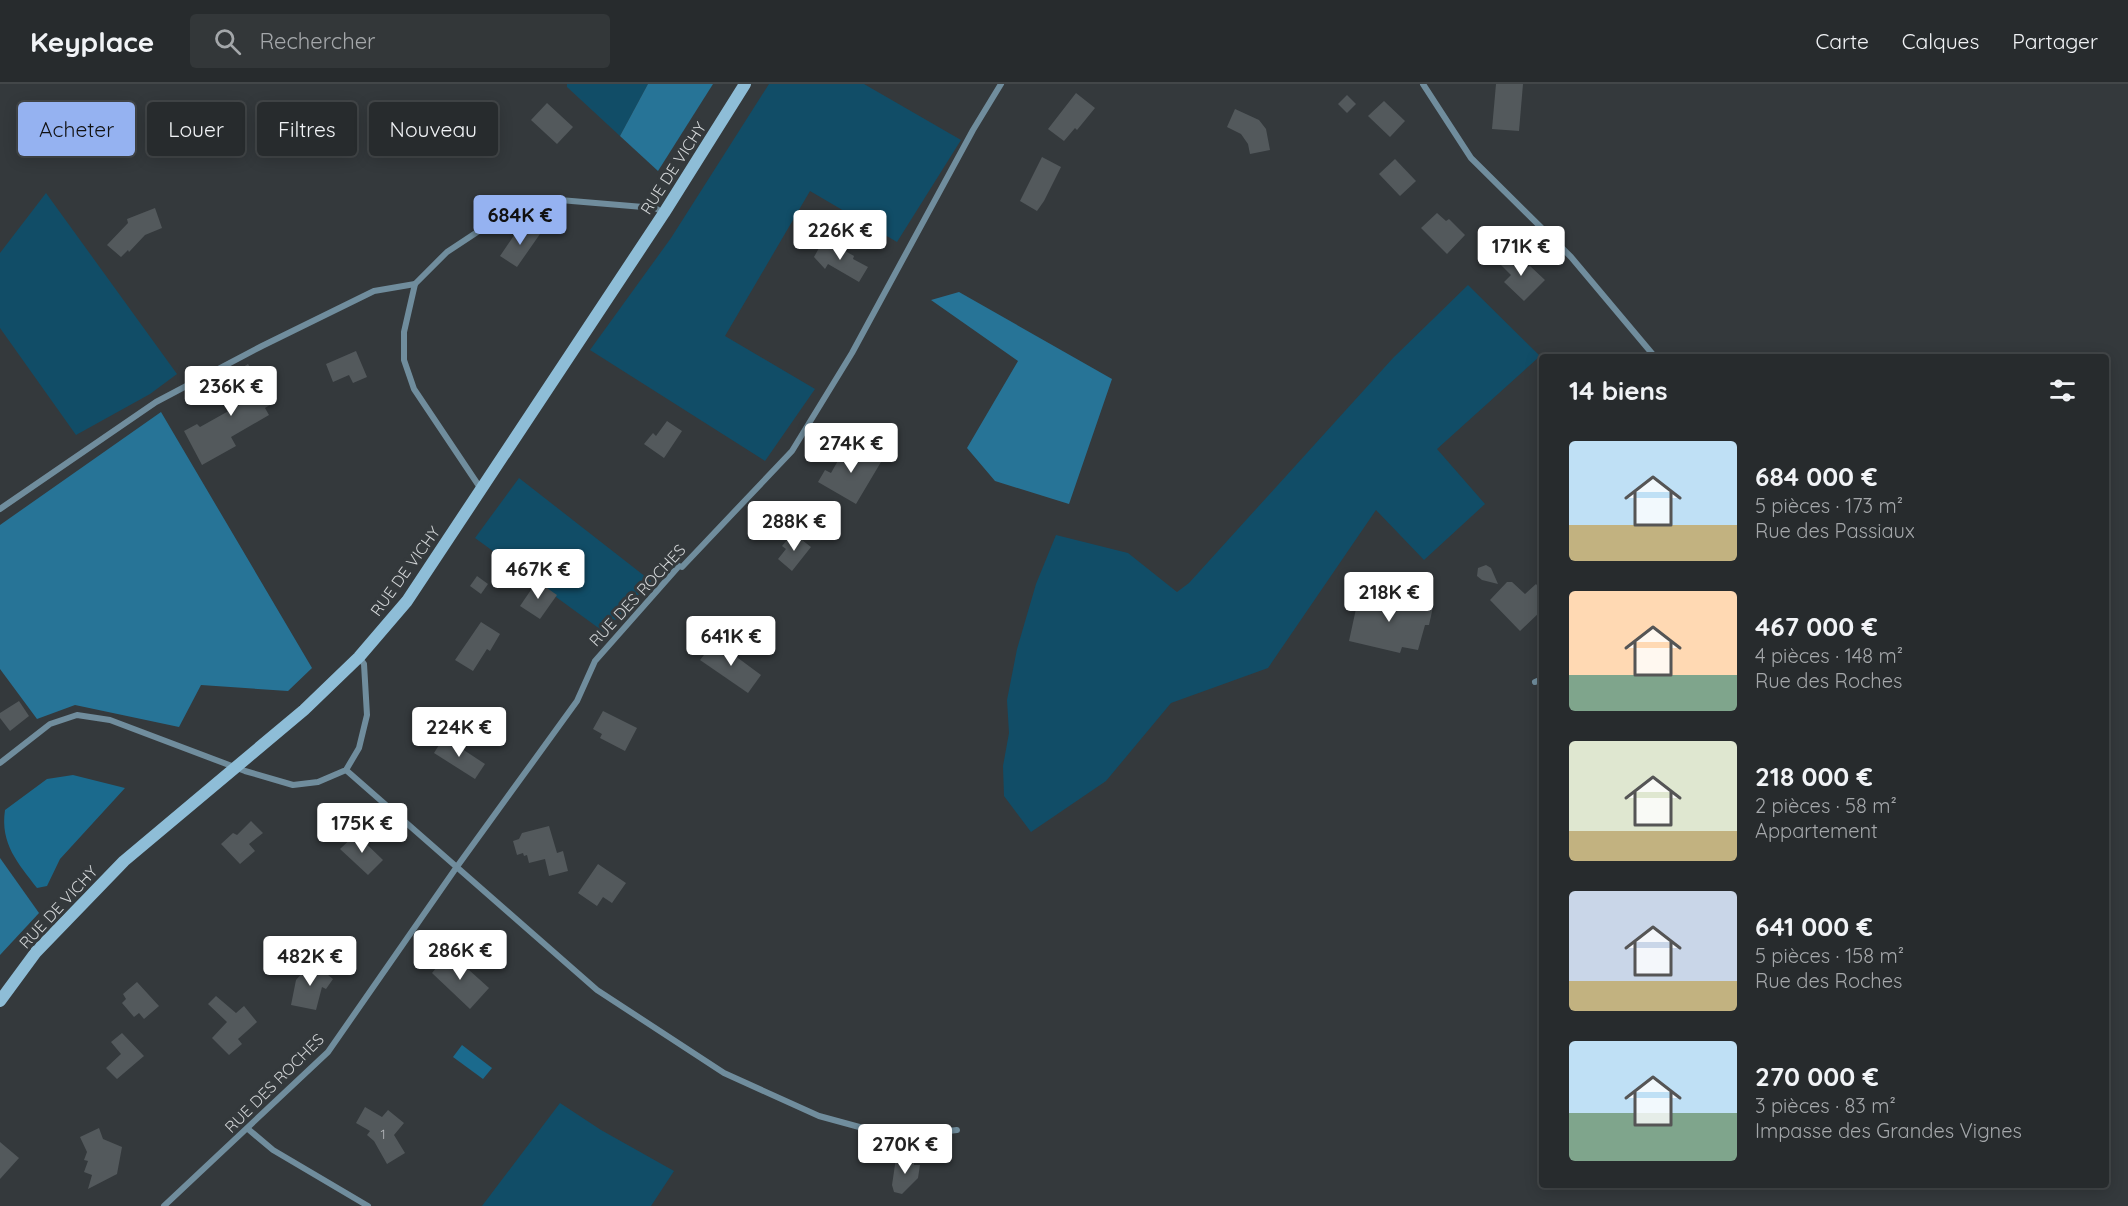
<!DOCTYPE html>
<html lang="fr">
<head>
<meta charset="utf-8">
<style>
  body { margin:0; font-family:Quicksand,sans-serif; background:#333739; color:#f1f3f6; height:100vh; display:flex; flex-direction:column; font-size:22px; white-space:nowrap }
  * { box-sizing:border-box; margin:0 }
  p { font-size:20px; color:#a4a7aa }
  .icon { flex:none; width:33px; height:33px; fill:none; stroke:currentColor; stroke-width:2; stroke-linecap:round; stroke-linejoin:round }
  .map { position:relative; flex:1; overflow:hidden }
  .sheet { position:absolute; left:1539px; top:270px; width:570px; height:834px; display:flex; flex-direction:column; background:#272b2d; border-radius:6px; box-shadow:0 3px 15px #0003,0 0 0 2px #434749 }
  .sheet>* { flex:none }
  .banner { position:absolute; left:18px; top:18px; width:570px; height:54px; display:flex; gap:12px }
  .price { position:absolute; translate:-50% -51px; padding:0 14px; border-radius:6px; background:#fff; color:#222; font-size:20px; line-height:39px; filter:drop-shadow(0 2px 3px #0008) }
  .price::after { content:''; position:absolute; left:50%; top:36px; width:18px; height:14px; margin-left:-9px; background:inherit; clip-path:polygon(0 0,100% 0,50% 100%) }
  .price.active { background:#95b2f1; color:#111 }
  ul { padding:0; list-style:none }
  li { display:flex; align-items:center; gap:18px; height:150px; padding:0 30px }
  li span { display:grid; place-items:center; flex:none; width:168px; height:120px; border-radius:6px; color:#555 }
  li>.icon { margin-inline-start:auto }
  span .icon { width:72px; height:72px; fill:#fffc; stroke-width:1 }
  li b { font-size:26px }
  h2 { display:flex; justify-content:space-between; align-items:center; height:72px; padding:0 30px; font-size:26px }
  .pill { padding:0 21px; border-radius:6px; background:#272b2d; box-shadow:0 3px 15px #0003,0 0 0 2px #434749; font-size:21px; line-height:54px }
  .pill.active { background:#95b2f1; color:#111 }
  header { display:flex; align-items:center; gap:36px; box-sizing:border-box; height:84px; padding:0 30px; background:#272b2d; border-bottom:2px solid #434749 }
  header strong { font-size:28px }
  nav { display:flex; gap:33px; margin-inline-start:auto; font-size:21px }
  .search { width:420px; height:54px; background:#333739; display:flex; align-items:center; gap:15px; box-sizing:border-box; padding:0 21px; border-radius:6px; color:#a4a7aa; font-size:22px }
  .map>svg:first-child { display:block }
  .green { fill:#114d67 }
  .forest { fill:#277497 }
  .water { fill:#1b6a8d }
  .building { fill:#53595c }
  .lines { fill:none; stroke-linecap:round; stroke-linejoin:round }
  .street { stroke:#708d9d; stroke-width:6 }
  .secondary { stroke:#8ebdd7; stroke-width:12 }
  .labels { text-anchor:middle; stroke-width:6; stroke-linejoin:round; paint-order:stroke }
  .number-label { font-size:14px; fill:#b1b4b7 }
  .street-label { font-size:16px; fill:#d0d3d5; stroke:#34393c }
</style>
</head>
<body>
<header>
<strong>Keyplace</strong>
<div class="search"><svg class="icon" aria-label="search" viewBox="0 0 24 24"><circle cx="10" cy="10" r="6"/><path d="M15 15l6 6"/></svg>Rechercher</div>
<nav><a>Carte</a><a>Calques</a><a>Partager</a></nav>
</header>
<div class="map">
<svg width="2128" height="1122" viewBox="0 0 2128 1122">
  <rect width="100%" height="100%" fill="#34393c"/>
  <g class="green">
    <path d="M 567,0 L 648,0 L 620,52 L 567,3 Z"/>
    <path d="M 769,0 L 864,0 L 961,56 L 897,158 L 810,107 L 725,252 L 815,305 L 765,377 L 590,266 L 671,154 Z"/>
    <path d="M 46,109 L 177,290 L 150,310 L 76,351 L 0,244 L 0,169 Z"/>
    <path d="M 1468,201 L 1540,272 L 1437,365 L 1485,420 L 1424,476 L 1376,426 L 1268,584 L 1171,619 L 1106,697 L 1031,748 L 1004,712 L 1003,682 L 1009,649 L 1007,616 L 1017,565 L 1036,500 L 1056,451 L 1128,469 L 1177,508 L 1189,499 L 1393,274 Z"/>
    <path d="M 519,394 L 651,497 L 604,548 L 475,454 Z"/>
    <path d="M 560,1019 L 601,1046 L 674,1087 L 651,1122 L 482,1122 Z"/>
  </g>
  <g class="forest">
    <path d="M 648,0 L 713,0 L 658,87 L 620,52 Z"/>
    <path d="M 959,208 L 1112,295 L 1069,420 L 995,397 L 967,364 L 1018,277 L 931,216 Z"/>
    <path d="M 161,328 L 312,584 L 288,607 L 201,601 L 179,643 L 75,621 L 37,635 L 0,585 L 0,441 Z"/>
    <path d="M 0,774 L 39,829 L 0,871 Z"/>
  </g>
  <g class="water">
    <path d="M 73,691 L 125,704 L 60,775 L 47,802 L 37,804 C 18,779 0,760 5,726 L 47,695 Z"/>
    <path d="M 462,961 L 492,984 L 483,995 L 453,973 Z"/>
  </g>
  <g class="building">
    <path d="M 1496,0 L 1523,0 L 1519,47 L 1492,45 Z"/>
    <path d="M 1076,9 L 1095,24 L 1077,46 L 1075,44 L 1064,57 L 1048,45 Z"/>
    <path d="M 1347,11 L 1356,20 L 1347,29 L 1338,20 Z"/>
    <path d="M 1384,17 L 1405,37 L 1390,53 L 1368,32 Z"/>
    <path d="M 547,19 L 573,43 L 557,60 L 531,36 Z"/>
    <path d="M 1235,25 L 1259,36 L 1266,45 L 1270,66 L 1250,70 L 1248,60 L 1241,50 L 1227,43 Z"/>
    <path d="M 1042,73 L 1061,83 L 1044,117 L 1037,127 L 1020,117 Z"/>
    <path d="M 1395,75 L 1416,97 L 1400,112 L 1379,90 Z"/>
    <path d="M 155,124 L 162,144 L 145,151 L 129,168 L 128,166 L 121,173 L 107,161 L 128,139 L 127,135 Z"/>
    <path d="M 1437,129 L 1446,137 L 1449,135 L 1465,151 L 1447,170 L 1421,144 Z"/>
    <path d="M 529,143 L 540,150 L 517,183 L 500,172 L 517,147 L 523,149 Z"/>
    <path d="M 824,155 L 854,172 L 853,175 L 868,183 L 859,198 L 828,180 L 825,185 L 814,173 Z"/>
    <path d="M 1510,169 L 1522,180 L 1523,178 L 1528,183 L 1530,182 L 1545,196 L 1524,217 L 1504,198 L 1511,191 L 1500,180 Z"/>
    <path d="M 356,267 L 367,293 L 353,299 L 349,291 L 333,298 L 326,280 Z"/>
    <path d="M 248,280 L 273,319 L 265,324 L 269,331 L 231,353 L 236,362 L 202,381 L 184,347 L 197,340 L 200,343 L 241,320 L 225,294 Z"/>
    <path d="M 667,337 L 682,347 L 664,374 L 644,360 L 653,349 L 656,352 Z"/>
    <path d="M 848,359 L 881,378 L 856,420 L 818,398 L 825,386 L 831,389 Z"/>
    <path d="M 793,449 L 811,463 L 792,487 L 778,475 L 786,465 L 782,462 Z"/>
    <path d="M 1486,481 L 1491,484 L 1498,500 L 1482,496 L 1477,492 L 1478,484 Z"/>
    <path d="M 477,492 L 488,500 L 481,510 L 470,502 Z"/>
    <path d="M 537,497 L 557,511 L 540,535 L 520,522 Z"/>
    <path d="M 1507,498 L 1512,498 L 1525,510 L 1536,500 L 1542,507 L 1542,526 L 1520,547 L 1490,516 Z"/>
    <path d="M 1359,511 L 1378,514 L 1379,511 L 1433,523 L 1429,541 L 1425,541 L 1418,566 L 1402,563 L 1400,569 L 1349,557 Z"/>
    <path d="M 481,538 L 500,550 L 490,567 L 487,565 L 473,587 L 455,576 Z"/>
    <path d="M 715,557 L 761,591 L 748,609 L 700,576 Z"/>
    <path d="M 19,617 L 29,632 L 10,647 L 0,634 L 0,629 Z"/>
    <path d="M 603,627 L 637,644 L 625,667 L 600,654 L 602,650 L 593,645 Z"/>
    <path d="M 444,653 L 485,680 L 475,695 L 434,669 Z"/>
    <path d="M 251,737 L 263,749 L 249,760 L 255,767 L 240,780 L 221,760 L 233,749 L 237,751 Z"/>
    <path d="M 549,742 L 557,769 L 563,767 L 568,787 L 549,792 L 545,775 L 529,779 L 527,771 L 524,772 L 523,769 L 517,771 L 513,757 L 519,755 L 522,749 Z"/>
    <path d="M 356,750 L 383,776 L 368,791 L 340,765 Z"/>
    <path d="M 598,780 L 626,799 L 612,819 L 603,813 L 597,822 L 578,809 Z"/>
    <path d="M 449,868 L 489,904 L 470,925 L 432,889 Z"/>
    <path d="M 312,878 L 333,895 L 326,905 L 322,903 L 316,926 L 291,921 L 296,896 Z"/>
    <path d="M 137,898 L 159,922 L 144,935 L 139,929 L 134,933 L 122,919 L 126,915 L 123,910 Z"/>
    <path d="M 216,912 L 236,929 L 244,922 L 257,938 L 238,955 L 242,960 L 229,971 L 212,954 L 227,938 L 208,920 Z"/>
    <path d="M 122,949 L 144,972 L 117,995 L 106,984 L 121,970 L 111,958 Z"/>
    <path d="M 365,1023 L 382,1033 L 388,1026 L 404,1039 L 394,1051 L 405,1069 L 387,1080 L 374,1057 L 367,1051 L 370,1047 L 356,1039 Z"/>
    <path d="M 99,1044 L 103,1055 L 122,1063 L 117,1090 L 88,1105 L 92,1091 L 84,1088 L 88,1077 L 84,1076 L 87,1068 L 80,1053 Z"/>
    <path d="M 0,1058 L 19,1074 L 0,1095 Z"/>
    <path d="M 896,1074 L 914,1076 L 914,1081 L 920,1081 L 918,1094 L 902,1110 L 894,1108 L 892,1101 Z"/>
  </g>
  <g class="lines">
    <g class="street">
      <path d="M 1423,0 L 1471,74 L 1571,173 L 1655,273"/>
      <path d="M 481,405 L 414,305 L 404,276 L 404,248 L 415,200 L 447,168 L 515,123 L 548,115 L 655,124 L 664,129"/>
      <path d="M 0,425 L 156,318 L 262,262 L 374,207 L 415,200"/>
      <path d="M 1535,598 L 1542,595"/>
      <path d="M 0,679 L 50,640 L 77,631 L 110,636 L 245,687 L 293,701 L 318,698 L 346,686 L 359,664 L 367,631 L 364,580 L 359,573"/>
      <path d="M 346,686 L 597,906 L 724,989 L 819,1032 L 874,1047 L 907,1052 L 957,1046"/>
      <path d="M 248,1045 L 273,1066 L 368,1122"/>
      <path d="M 164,1122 L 328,968 L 456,784 L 577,617 L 595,577 L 679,482 L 682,483 L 792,367 L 852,269 L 973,46 L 1001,0"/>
    </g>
    <path class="secondary" d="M 0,917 L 36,868 L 124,777 L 304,626 L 359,573 L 407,517 L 664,129 L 745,0"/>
  </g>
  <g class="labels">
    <g class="number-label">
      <text x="383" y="1055">1</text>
    </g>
    <g class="street-label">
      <text transform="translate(673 84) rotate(-57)" y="6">RUE DE VICHY</text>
      <text transform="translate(405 487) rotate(-54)" y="6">RUE DE VICHY</text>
      <text transform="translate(637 511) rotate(-47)" y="6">RUE DES ROCHES</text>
      <text transform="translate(58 823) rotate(-47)" y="6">RUE DE VICHY</text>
      <text transform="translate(274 999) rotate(-45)" y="6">RUE DES ROCHES</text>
    </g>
  </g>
</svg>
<b class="price active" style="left:520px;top:162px">684K €</b>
<b class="price" style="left:840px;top:177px">226K €</b>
<b class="price" style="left:1521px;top:193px">171K €</b>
<b class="price" style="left:231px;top:333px">236K €</b>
<b class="price" style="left:851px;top:390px">274K €</b>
<b class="price" style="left:794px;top:468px">288K €</b>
<b class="price" style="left:538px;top:516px">467K €</b>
<b class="price" style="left:1389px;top:539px">218K €</b>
<b class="price" style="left:731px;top:583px">641K €</b>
<b class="price" style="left:459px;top:674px">224K €</b>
<b class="price" style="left:362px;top:770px">175K €</b>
<b class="price" style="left:460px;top:897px">286K €</b>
<b class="price" style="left:310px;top:903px">482K €</b>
<b class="price" style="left:905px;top:1091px">270K €</b>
<div class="banner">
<a class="pill active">Acheter</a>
<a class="pill">Louer</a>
<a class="pill">Filtres</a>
<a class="pill">Nouveau</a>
</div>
<section class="sheet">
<h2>14 biens<svg class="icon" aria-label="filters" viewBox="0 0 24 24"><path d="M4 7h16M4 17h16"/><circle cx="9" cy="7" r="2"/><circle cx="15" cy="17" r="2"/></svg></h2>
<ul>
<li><span style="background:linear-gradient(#bfe0f5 70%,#c2b280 0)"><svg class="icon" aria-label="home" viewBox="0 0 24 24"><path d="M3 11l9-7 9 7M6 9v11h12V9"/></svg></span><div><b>684 000 €</b><p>5 pièces · 173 m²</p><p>Rue des Passiaux</p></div></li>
<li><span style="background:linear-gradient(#ffd9b3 70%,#7fa58c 0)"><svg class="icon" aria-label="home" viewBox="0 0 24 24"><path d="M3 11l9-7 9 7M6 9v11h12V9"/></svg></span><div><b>467 000 €</b><p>4 pièces · 148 m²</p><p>Rue des Roches</p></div></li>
<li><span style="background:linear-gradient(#dfe7d0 75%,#c2b280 0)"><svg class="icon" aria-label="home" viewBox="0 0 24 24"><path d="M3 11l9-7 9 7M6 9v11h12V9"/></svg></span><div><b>218 000 €</b><p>2 pièces · 58 m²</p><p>Appartement</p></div></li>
<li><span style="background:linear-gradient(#c9d6e8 75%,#c2b280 0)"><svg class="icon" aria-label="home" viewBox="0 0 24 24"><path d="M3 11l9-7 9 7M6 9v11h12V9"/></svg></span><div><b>641 000 €</b><p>5 pièces · 158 m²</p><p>Rue des Roches</p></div></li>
<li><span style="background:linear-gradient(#bfe0f5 60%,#7fa58c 0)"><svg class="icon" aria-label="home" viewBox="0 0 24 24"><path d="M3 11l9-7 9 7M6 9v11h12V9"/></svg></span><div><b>270 000 €</b><p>3 pièces · 83 m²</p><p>Impasse des Grandes Vignes</p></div></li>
</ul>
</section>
</div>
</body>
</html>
